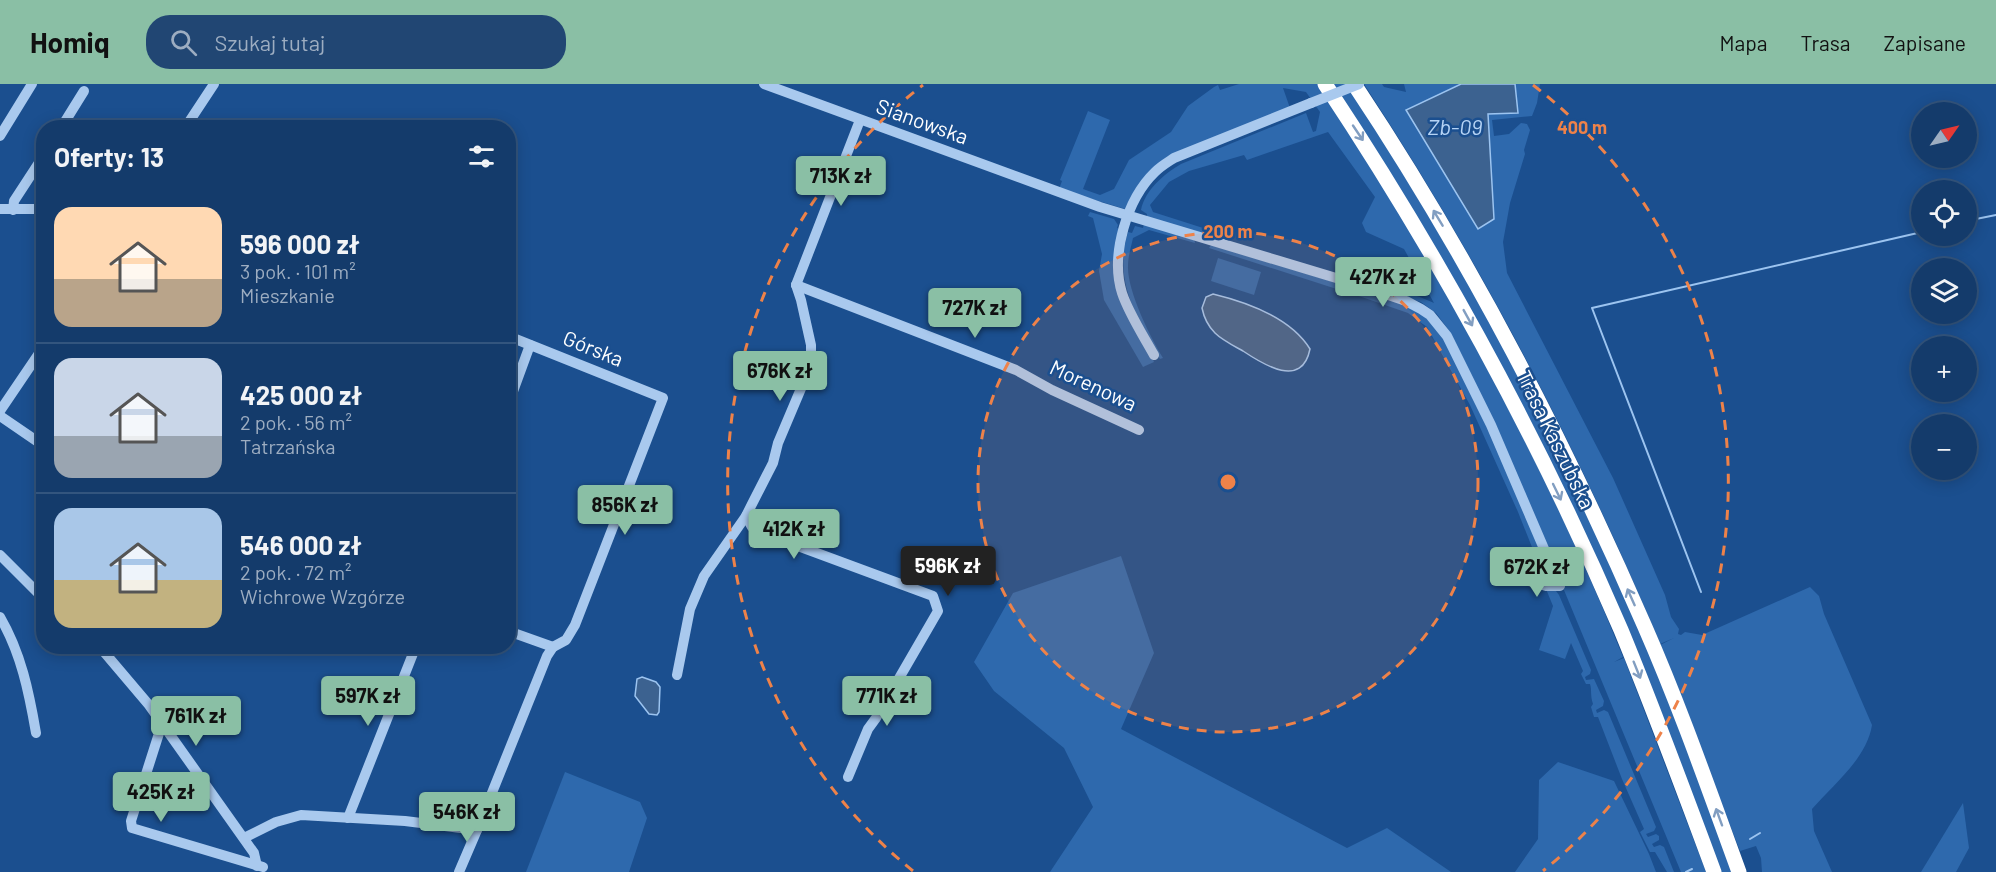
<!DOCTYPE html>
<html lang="pl">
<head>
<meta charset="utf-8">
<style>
  body { margin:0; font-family:Barlow,sans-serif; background:#214673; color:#f1f3f6; height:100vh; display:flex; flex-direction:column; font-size:22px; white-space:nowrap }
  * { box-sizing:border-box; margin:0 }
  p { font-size:20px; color:#9dadc1 }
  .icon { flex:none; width:33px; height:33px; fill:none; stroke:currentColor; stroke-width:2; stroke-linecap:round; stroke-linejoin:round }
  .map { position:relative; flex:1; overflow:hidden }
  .panel { position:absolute; left:36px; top:36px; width:480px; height:534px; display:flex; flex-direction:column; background:#143b6b; border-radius:24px; box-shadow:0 3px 15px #0003,0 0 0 2px #33557e }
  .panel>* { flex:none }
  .needle { width:39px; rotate:56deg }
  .tools { position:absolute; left:1911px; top:18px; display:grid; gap:12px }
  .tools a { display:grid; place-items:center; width:66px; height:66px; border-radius:50%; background:#143b6b; box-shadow:0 3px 15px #0003,0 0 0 2px #33557e; font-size:30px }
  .price { position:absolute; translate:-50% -51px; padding:0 14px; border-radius:6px; background:#8abfa5; color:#111; font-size:20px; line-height:39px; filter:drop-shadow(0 2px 3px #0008) }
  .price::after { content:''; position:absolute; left:50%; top:36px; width:18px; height:14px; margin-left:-9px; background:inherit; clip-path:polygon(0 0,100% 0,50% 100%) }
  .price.on { background:#222; color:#fff }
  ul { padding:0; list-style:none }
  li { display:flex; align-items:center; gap:18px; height:150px; padding:0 18px }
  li+li { border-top:2px solid #33557e }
  li span { display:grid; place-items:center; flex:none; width:168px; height:120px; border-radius:18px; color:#555 }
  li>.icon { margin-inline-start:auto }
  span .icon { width:72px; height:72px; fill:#fffc; stroke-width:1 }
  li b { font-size:26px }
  h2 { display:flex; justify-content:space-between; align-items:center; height:72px; padding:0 18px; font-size:26px }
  header { display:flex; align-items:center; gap:36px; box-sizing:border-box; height:84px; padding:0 30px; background:#8abfa5; color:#111 }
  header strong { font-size:28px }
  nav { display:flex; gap:33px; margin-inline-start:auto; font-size:21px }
  .search { width:420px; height:54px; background:#214673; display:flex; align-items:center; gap:15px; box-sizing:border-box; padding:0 21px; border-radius:24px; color:#9dadc1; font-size:22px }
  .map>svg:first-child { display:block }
  .green { fill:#2e69ad }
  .water { fill:#3c6290; stroke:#9cc4f0; stroke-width:1.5 }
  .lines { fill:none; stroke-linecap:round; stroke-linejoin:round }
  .stream { stroke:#9cc4f0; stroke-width:2 }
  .minor { stroke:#a9c9ee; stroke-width:10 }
  .highway { stroke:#fff; stroke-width:15 }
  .minor-bridge { stroke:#a9c9ee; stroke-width:10 }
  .oneway { stroke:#829ec1 }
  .ring { fill:none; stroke:#ee8249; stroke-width:3; stroke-dasharray:10 8 }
  .labels { text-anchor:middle; stroke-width:5; stroke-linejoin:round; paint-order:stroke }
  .street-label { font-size:21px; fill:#fff; stroke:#1b4f8f }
  .water-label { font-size:22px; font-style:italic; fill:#b5d3f5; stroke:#1b4f8f }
  .centre { fill:#ee8249; stroke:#1b4f8f; stroke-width:3 }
  .ring-label { font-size:18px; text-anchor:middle; font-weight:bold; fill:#ee8249; stroke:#1b4f8f; stroke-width:5; stroke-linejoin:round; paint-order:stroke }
</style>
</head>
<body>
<header>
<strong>Homiq</strong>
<div class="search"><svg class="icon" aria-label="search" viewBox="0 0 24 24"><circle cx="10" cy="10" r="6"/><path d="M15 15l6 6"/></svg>Szukaj tutaj</div>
<nav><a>Mapa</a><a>Trasa</a><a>Zapisane</a></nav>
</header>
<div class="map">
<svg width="1996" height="788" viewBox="0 0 1996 788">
  <rect width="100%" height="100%" fill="#1b4f8f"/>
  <g class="green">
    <path d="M 1239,0 L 1318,0 C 1341,36 1365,71 1387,107 C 1476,257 1558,411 1623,573 L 1614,578 L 1624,574 L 1706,788 L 1681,788 L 1493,335 L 1448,245 L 1436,229 L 1421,218 L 1347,193 L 1347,190 L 1420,213 L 1434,219 L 1404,165 L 1366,148 L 1362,139 L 1375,113 L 1328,48 L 1247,76 L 1244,71 L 1189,87 L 1169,98 L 1150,121 L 1153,128 L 1225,151 L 1222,155 L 1147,134 L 1147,130 L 1141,126 C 1145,106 1164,90 1181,80 L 1306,29 L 1313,48 L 1316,47 L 1320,28 L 1306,8 L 1283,4 L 1290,24 L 1184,66 L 1125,125 L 1059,105 L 1062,97 L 1060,96 L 1088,27 L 1110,36 L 1083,105 L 1100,111 L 1114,105 L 1129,76 L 1171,48 L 1188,22 L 1214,3 L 1218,1 L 1220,6 Z"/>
    <path d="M 1333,0 L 1350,0 L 1512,273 L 1640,543 L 1734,788 L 1719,788 L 1608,504 Z"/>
    <path d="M 1364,0 L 1382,0 L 1384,3 L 1406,8 L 1404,0 L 1540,0 L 1537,19 L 1532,32 L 1492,36 L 1494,52 L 1509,50 L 1521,39 L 1527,40 L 1530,46 L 1524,66 L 1525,70 L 1510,119 L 1503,158 L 1507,189 L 1613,394 L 1665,511 L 1671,533 L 1679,545 L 1678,550 L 1681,551 L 1685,548 L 1702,551 L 1810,503 L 1819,512 L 1824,530 L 1872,641 C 1867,674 1834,700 1812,725 L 1814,747 L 1832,788 L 1762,788 L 1761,774 L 1756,762 L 1740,767 L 1660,561 L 1674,554 L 1660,560 C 1577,362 1481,179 1364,0 Z"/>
    <path d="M 1090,128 L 1114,135 L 1118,141 L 1117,144 L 1121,146 L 1114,182 L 1154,278 L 1143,283 L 1104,216 L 1099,187 L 1102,170 L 1093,134 L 1088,132 Z"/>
    <path d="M 1144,140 L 1194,155 L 1195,159 L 1149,146 L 1133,154 C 1131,163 1128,173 1128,182 C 1127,206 1150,253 1163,274 L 1160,275 C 1137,233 1113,198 1128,148 L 1132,149 L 1135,142 L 1143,144 Z"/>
    <path d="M 1211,161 L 1353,204 L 1352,210 L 1209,164 Z"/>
    <path d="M 1218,174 L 1261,188 L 1254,211 L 1211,197 Z"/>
    <path d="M 1358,206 L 1411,222 L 1438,244 L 1476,314 L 1551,491 L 1548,497 L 1533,494 L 1543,491 L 1518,428 L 1470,321 L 1427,243 L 1408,229 L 1356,211 Z"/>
    <path d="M 1121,472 L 1154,569 L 1121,645 L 1347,764 L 1387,744 L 1451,788 L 1050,788 L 1093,723 L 1064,664 L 994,607 L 974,578 L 1013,509 Z"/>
    <path d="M 1546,505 L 1556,507 L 1559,511 L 1591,586 L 1590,590 L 1585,593 L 1586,596 L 1594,595 L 1604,617 L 1603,622 L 1596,626 L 1597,629 L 1604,626 L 1608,628 L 1656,743 L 1654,747 L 1646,750 L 1648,753 L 1656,750 L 1659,752 L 1659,756 L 1652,760 L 1654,763 L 1660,761 L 1664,763 L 1674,788 L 1667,788 L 1655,768 L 1650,768 L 1640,748 L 1644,745 L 1622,695 L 1598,633 L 1594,633 L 1591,623 L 1593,620 C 1590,611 1592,606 1590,600 L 1586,600 L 1581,590 L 1583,587 L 1571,559 L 1565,575 L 1539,566 L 1553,522 Z"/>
    <path d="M 1558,678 L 1614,697 L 1649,770 L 1656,788 L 1515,788 L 1538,755 L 1539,696 Z"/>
    <path d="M 565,688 L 640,718 L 647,734 L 629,788 L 526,788 Z"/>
    <path d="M 1963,719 L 1969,764 L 1956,788 L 1921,788 Z"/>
  </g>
  <g class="water">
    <path d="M 1461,0 L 1515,0 L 1518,29 L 1488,30 L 1494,135 L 1478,145 L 1406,26 Z"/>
    <path d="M 1213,210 C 1246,218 1291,234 1310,265 C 1302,305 1264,281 1243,267 C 1234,262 1222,256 1215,249 C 1208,242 1204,234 1202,224 L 1206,213 Z"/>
    <path d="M 642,593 L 656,598 L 660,603 L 659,628 L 657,631 L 649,630 L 635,612 L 637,595 Z"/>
  </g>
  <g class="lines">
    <g class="stream">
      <path d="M 1966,137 L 1996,131"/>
      <path d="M 1701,508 L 1592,224 L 1922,148"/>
      <path d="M 1750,755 L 1760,749"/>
      <path d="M 1686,788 L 1692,785"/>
    </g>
    <g class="minor">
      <path d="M 764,0 L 1100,123 L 1356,200 L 1406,217 L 1421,225 L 1430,231 L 1447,252 L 1491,341 L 1560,502 L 1546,502 L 1519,494"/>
      <path d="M 61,44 L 84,7"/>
      <path d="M 185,44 L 214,0"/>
      <path d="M 0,52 L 32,0"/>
      <path d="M 0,125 L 44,125"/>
      <path d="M 13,126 L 14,117 L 44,71"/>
      <path d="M 796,201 L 1016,286 L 1052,306 L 1139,346"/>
      <path d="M 796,201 L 860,36"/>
      <path d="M 1154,271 C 1143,251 1129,230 1122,209 C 1110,171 1127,115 1155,88 C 1161,82 1168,78 1174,74 L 1311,19"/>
      <path d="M 508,321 L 530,261"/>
      <path d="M 0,327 L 44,262"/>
      <path d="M 0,332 L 44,362"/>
      <path d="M 746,432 L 752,443 L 779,455 L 933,512 L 938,527 L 876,634 L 868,645 L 848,693"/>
      <path d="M 0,471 L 44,515"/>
      <path d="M 0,533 C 21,569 29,608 36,649"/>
      <path d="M 508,547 L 553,563"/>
      <path d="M 99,562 L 149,621 L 254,769 L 257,782"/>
      <path d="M 677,591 L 690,525 L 704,492 L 746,432 L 752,420 L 773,379 L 778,359 L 808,288 L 811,272 L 811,261 L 801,216 L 796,201"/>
      <path d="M 162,640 L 131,737 L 132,744 L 263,783"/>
      <path d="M 348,734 L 416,562"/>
      <path d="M 244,754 L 276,738 L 301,731 L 405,737 L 477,746 L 547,572 L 553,563 L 566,556 L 575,541 L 663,314 L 508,252"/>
      <path d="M 459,788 L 477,746"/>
    </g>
    <g class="highway">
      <path d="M 1325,0 C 1440,173 1539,355 1621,546 C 1654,626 1684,707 1714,788"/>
      <path d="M 1354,0 C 1468,171 1563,354 1645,543 C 1680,623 1709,706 1739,788"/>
    </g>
    <path class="minor-bridge" d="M 1311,19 L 1359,0"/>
  </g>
  <defs><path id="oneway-shaft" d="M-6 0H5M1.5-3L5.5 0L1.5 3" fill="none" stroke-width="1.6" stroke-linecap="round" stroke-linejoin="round" transform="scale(1.5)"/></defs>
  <g class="oneway">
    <use href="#oneway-shaft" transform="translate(1358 49) rotate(56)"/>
    <use href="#oneway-shaft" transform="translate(1438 134) rotate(-121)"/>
    <use href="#oneway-shaft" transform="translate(1468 234) rotate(61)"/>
    <use href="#oneway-shaft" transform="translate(1557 408) rotate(64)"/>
    <use href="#oneway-shaft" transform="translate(1631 513) rotate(-114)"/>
    <use href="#oneway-shaft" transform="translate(1637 586) rotate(68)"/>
    <use href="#oneway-shaft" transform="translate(1719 733) rotate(-110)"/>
  </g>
  <circle cx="1228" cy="398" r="250" fill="#ee8249" fill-opacity=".12"/>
  <g class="ring">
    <circle cx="1228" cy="398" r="250"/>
    <path d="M913 787A501 501 0 0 1 923 1M1533 1A501 501 0 0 1 1543 787"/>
  </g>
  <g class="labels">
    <g class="street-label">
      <text transform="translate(922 38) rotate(20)" y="7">Sianowska</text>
      <text transform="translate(593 265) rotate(22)" y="7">Górska</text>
      <text transform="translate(1093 302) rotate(25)" y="7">Morenowa</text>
      <text transform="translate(1555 356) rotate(64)" y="7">Trasa Kaszubska</text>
    </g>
    <g class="water-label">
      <text x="1455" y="51">Zb-09</text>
    </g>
  </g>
  <circle cx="1228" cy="398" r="9" class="centre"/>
  <g class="ring-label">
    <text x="1582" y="50">400 m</text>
    <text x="1228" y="154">200 m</text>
  </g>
</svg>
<div class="tools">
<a><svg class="needle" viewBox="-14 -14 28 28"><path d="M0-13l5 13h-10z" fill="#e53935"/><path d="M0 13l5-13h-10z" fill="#9dadc1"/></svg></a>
<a><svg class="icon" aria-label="locate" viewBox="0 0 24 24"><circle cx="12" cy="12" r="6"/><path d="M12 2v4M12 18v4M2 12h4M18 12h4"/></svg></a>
<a><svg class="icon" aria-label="layers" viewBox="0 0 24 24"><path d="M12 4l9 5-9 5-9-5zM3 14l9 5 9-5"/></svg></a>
<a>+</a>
<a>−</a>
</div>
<b class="price" style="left:841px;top:123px">713K zł</b>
<b class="price" style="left:1383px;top:224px">427K zł</b>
<b class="price" style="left:975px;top:255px">727K zł</b>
<b class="price" style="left:780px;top:318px">676K zł</b>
<b class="price" style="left:625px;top:452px">856K zł</b>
<b class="price" style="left:794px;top:476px">412K zł</b>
<b class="price on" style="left:948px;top:513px">596K zł</b>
<b class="price" style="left:1537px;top:514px">672K zł</b>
<b class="price" style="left:368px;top:643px">597K zł</b>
<b class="price" style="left:887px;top:643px">771K zł</b>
<b class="price" style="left:196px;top:663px">761K zł</b>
<b class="price" style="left:161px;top:739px">425K zł</b>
<b class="price" style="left:467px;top:759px">546K zł</b>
<section class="panel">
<h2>Oferty: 13<svg class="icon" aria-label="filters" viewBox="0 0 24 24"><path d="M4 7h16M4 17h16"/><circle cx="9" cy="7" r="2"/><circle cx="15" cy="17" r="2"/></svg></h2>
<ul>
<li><span style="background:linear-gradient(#ffd9b3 60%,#b9a48a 0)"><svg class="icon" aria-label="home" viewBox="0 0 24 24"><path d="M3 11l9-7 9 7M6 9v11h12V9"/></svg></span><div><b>596 000 zł</b><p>3 pok. · 101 m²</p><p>Mieszkanie</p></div></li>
<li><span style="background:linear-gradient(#c9d6e8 65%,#9aa5b1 0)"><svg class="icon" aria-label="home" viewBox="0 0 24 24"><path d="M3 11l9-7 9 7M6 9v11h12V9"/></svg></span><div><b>425 000 zł</b><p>2 pok. · 56 m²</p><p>Tatrzańska</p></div></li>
<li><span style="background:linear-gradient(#a9c7e8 60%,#c2b280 0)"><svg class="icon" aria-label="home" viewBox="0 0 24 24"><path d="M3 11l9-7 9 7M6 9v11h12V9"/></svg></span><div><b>546 000 zł</b><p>2 pok. · 72 m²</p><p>Wichrowe Wzgórze</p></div></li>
</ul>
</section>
</div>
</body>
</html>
